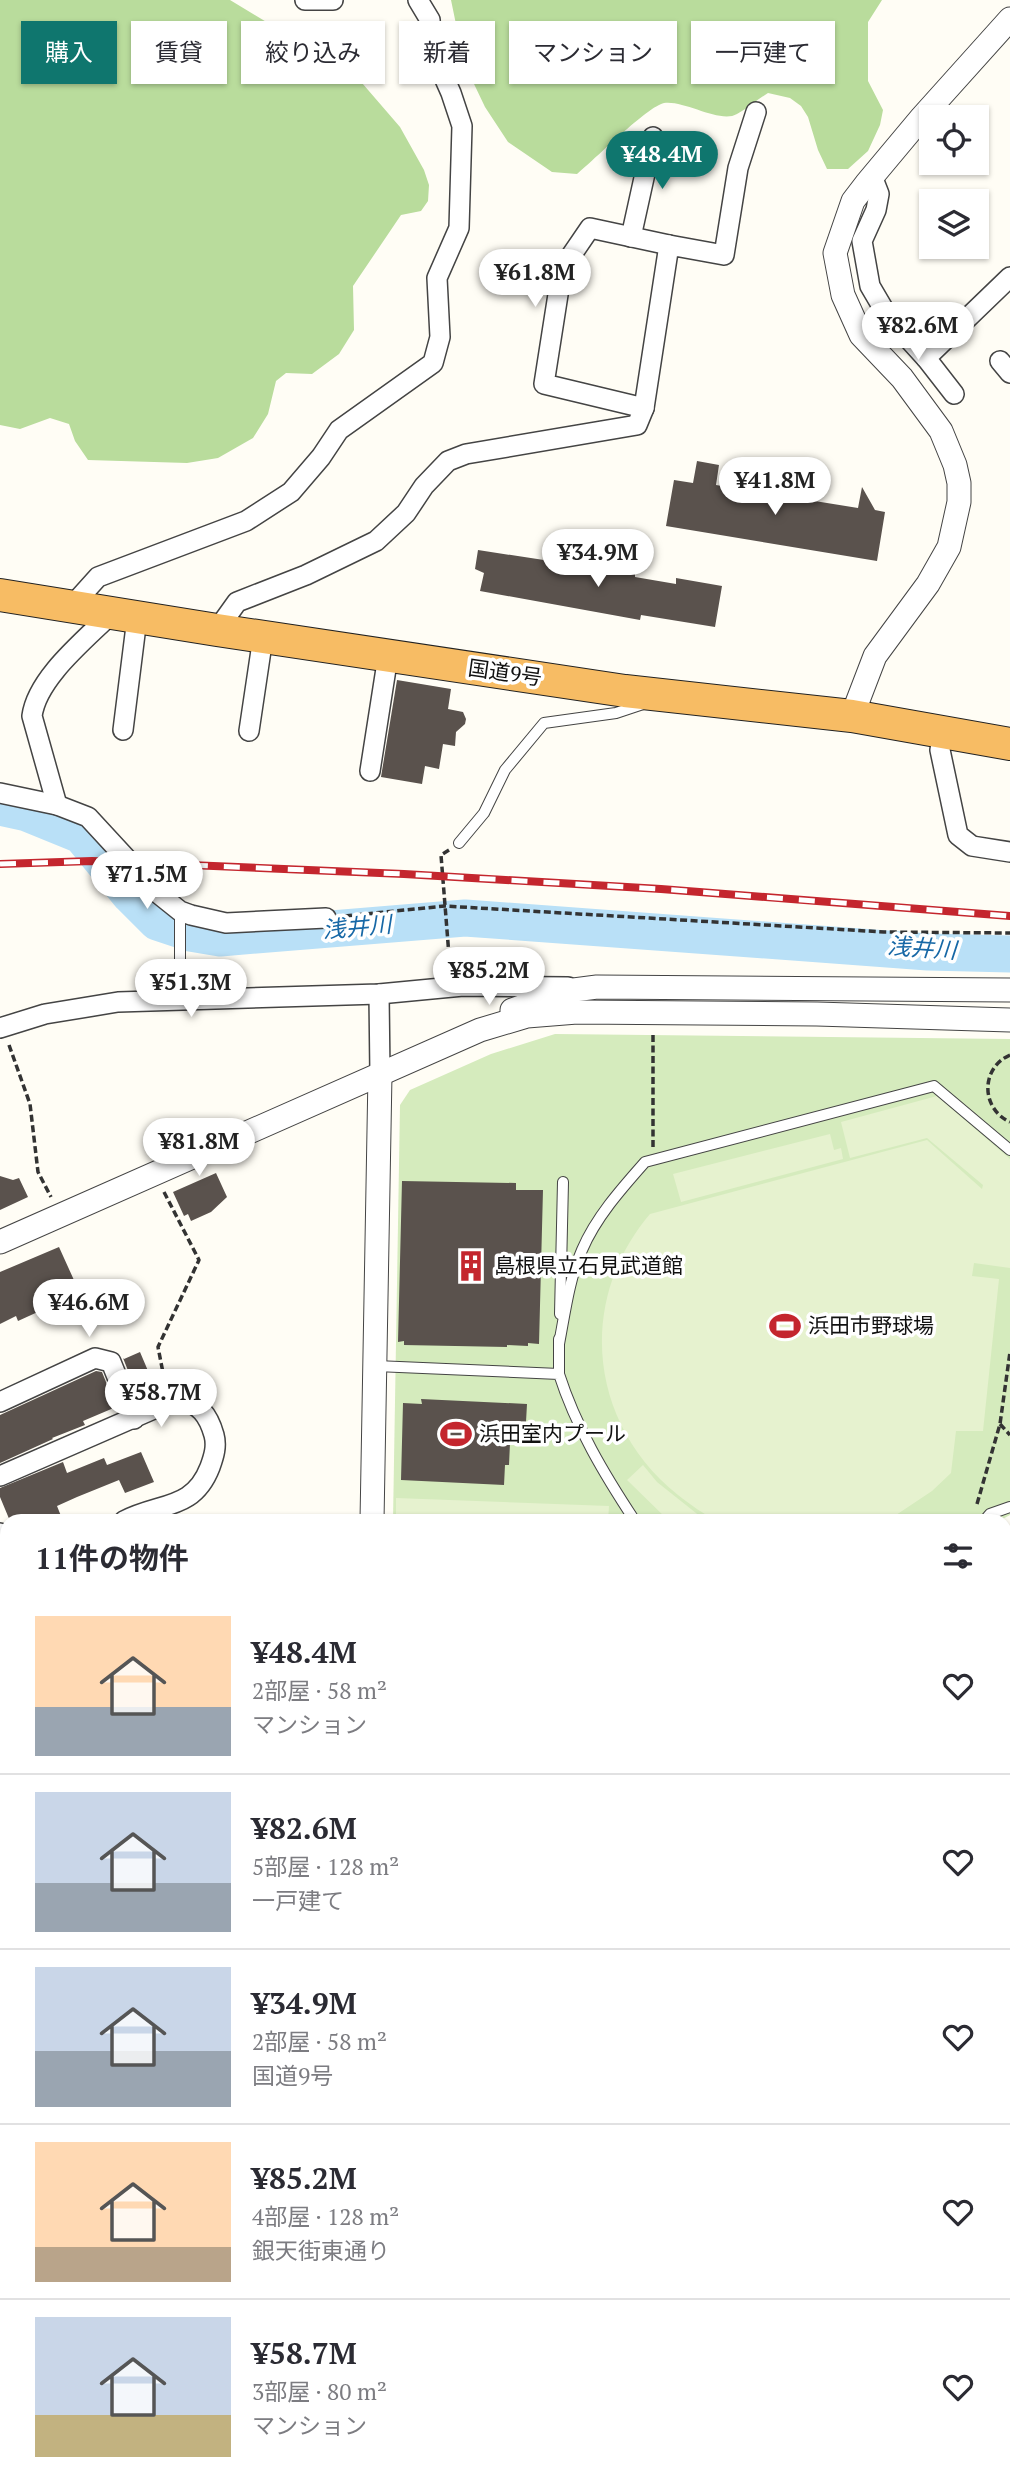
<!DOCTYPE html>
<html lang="ja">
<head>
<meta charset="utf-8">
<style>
  body { margin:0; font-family:"PT Serif","Noto Sans JP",serif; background:#f7f7f7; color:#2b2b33; height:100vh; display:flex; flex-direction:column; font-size:26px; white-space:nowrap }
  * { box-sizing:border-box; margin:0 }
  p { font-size:23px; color:#7c7c81 }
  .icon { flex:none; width:38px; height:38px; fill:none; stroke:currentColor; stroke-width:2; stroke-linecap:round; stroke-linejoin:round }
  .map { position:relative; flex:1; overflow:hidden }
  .panel { position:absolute; left:0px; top:1514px; width:1012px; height:975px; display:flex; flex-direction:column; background:#fff; border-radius:21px 21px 0 0; box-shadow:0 2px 5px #0004 }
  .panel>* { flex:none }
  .hud { position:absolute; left:21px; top:21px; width:970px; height:63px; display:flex; gap:14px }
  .tools { position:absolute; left:919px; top:105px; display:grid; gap:14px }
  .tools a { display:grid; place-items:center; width:70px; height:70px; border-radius:0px; background:#fff; box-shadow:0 2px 5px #0004; font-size:35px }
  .price { position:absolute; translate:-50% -60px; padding:0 16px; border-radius:24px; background:#fff; color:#222; font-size:23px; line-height:46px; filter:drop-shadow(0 2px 4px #0008) }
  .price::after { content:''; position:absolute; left:50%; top:42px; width:21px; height:16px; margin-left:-10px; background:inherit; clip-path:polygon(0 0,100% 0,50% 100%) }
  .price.active { background:#0f766e; color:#fff }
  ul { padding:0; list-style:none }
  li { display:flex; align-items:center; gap:21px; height:175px; padding:0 35px }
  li+li { border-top:2px solid #e1e1e2 }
  li span { display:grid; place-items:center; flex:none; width:196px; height:140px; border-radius:0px; color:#555 }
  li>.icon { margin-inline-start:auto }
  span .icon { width:84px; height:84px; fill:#fffc; stroke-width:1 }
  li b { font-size:30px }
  h2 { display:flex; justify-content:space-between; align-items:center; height:84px; padding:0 35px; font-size:30px }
  .tag { padding:0 24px; border-radius:0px; background:#fff; box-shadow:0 2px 5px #0004; font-size:24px; line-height:63px }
  .tag.active { background:#0f766e; color:#fff }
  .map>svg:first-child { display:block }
  .green { fill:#d5ebbd }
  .forest { fill:#b9dc9c }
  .pitch { fill:#e6f2cf }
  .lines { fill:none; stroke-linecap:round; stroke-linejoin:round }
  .stream { stroke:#3f96cf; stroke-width:6 }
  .river { stroke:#b9e0f7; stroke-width:37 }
  .building { fill:#5a524d }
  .service-casing { stroke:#444; stroke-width:12 }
  .minor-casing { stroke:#444; stroke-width:22 }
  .tertiary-casing { stroke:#444; stroke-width:25 }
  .trunk-casing { stroke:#222; stroke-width:34 }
  .path { stroke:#333; stroke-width:3.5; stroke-dasharray:7 3.5; stroke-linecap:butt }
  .service { stroke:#fff; stroke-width:10 }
  .minor { stroke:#fff; stroke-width:19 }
  .tertiary { stroke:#fff; stroke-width:23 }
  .trunk { stroke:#f7bc64; stroke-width:32 }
  .rail-casing { stroke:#c4262e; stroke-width:8 }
  .rail { stroke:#fff; stroke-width:5; stroke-dasharray:16; stroke-linecap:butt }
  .labels { text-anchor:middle; stroke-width:7; stroke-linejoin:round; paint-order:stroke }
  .street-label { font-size:21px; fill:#111; stroke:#fff }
  .poi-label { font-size:21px; fill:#111; stroke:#fff; text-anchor:start }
  .water-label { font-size:23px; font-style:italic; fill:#1768a6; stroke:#fff }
</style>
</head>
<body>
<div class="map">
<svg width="1010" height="2488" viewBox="0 0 1010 2488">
  <rect width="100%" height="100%" fill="#fffdf5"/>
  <g class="green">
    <path d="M 555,1034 L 1010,1039 L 1010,1515 L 999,1521 L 393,1521 L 400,1105 L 410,1090 L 491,1054 Z"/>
    <path d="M 1004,1702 L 1010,1714 L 1010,1823 L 1005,1840 Z"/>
  </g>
  <g class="forest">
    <path d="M 0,0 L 230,0 L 356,76 L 400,127 L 424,170 L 429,185 L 428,201 L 421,211 L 401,215 L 353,286 L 354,330 L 339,354 L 312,374 L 286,373 L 276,381 L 268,414 L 253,438 L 218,458 L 187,463 L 88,460 L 75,441 L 69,424 L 50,418 L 20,429 L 0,425 Z"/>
    <path d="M 451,0 L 882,0 L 868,22 L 868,81 L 883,110 L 880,125 L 868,151 L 848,169 L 827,169 L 818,150 L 808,117 L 801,106 L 790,98 L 768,93 C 758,99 748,108 737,114 C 720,124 685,100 664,103 C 648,106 593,161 577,174 L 552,172 L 508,142 L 485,107 L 464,63 Z"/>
    <path d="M 7,1916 L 7,1975 L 0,1975 L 0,1917 Z"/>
  </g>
  <g class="pitch">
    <path d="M 937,1096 L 1010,1159 L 1010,1268 L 974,1263 L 972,1276 L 999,1279 L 983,1431 L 956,1431 L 951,1473 L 932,1491 L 887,1521 L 718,1521 C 703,1514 691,1505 678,1495 C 589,1424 576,1301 650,1214 L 927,1140 L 982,1189 L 983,1185 L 927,1138 L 850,1158 L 841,1122 Z"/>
    <path d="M 830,1134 L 834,1150 L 841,1148 L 843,1159 L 681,1202 L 673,1174 Z"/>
    <path d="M 643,1465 L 657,1482 L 701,1517 L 699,1521 L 669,1521 L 627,1480 Z"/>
    <path d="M 396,1498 L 609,1506 L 608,1521 L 396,1521 Z"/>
  </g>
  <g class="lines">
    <path class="stream" d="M 222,2482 L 222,2488"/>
    <g class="river">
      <path d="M 0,807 L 27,813 L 81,835 L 130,895 L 157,922 L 190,933 L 220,938 L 465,918 L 928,952 L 1010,954"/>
      <path d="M 1004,2071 L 1010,2071"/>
      <path d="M 0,2105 L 7,2106"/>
    </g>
  </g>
  <g class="building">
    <path d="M 697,461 L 719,465 L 716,485 L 858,508 L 862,487 L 875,510 L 885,512 L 877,561 L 666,526 L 674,480 L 693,483 Z"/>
    <path d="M 478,550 L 635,574 L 635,577 L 676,584 L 676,578 L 722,586 L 715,627 L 641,615 L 640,620 L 480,591 L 484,573 L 475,569 Z"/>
    <path d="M 397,680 L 451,689 L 448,709 L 463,712 L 466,719 L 465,724 L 456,732 L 455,746 L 443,744 L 439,769 L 425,766 L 422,784 L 381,777 Z"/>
    <path d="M 216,1173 L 227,1197 L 211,1212 L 191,1221 L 188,1214 L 184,1216 L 173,1192 Z"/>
    <path d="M 0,1176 L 13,1180 L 19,1178 L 28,1197 L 0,1210 Z"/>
    <path d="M 402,1181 L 516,1183 L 516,1190 L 543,1190 L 539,1344 L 528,1343 L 528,1346 L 507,1345 L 507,1347 L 404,1345 L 404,1341 L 398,1342 Z"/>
    <path d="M 59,1247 L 78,1289 L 62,1297 L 64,1300 L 18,1321 L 16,1316 L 0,1324 L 0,1272 Z"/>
    <path d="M 140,1352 L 154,1385 L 137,1393 L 123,1358 L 124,1359 Z"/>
    <path d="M 96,1371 L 102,1372 L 116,1407 L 83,1421 L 85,1425 L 52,1438 L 53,1439 L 0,1463 L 0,1415 Z"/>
    <path d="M 421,1399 L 527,1404 L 526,1422 L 511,1421 L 509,1465 L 505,1465 L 504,1485 L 401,1480 L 403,1403 L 422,1404 Z"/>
    <path d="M 141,1452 L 154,1482 L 125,1493 L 119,1480 L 77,1497 L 57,1506 L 63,1521 L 10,1521 L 0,1497 L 0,1488 L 63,1462 L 67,1473 L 104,1458 L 107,1465 Z"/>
  </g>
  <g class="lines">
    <defs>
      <g id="service">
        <path d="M 459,843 L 484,813 L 505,770 L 544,723 L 616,713 L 643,704"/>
        <path d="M 180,911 L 180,999"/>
        <path d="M 560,1314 L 563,1182"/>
        <path d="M 559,1344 C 565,1313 569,1279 582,1250 C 596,1217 622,1188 645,1162 L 934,1086 L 1010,1150"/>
        <path d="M 376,1366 L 559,1374 C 576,1427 604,1474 635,1521"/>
        <path d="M 559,1374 L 559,1339"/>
        <path d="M 984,1521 L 990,1514 L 1010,1507"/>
      </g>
      <g id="minor">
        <path d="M 305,0 L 333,0"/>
        <path d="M 872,176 L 879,194 L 876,210 L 862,241 L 870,286 L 887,315 L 926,358"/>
        <path d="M 631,237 L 653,137"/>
        <path d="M 1000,361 L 1010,373"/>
        <path d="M 954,394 L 926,358 L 1010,277"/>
        <path d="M 644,408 L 544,384 L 562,269 L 590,228 L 669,245"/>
        <path d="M 71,607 L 98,577 L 246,521 L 291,492 L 321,457 L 339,430 L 433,363 L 440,337 L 437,278 L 459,228 L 462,126 L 451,93 L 432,50 L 430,20 L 418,0"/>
        <path d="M 217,630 L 237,602 L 306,575 L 376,541 L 406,513 L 424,486 L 448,461 L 466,454 L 637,425 L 644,408 L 669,245 L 724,255 L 738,168 L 756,112"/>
        <path d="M 123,730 L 137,618"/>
        <path d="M 249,731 L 263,637"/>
        <path d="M 943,732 L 940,750 L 958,835 L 972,846 L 1010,852"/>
        <path d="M 370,771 L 388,656"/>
        <path d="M 0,793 L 57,805 L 88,817 L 160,895 L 180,911 L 191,915 L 226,923 L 326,918"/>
        <path d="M 57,805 L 32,716 C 37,678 85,640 111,614"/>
        <path d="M 379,994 L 380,1074"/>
        <path d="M 0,1028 L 45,1014 L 118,1002 L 379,994 L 463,986 L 568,987"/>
        <path d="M 0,1402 L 95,1358 L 111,1362 L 134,1419"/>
        <path d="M 0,1476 L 179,1398 C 200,1405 208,1414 214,1435 C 217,1446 214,1456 210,1467 C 193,1511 160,1502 124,1521"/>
        <path d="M 0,1533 L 7,1546"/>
        <path d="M 0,1640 L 7,1636"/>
        <path d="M 1004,1666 L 1010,1677"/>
        <path d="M 0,1806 L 7,1803"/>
        <path d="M 0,1899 L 7,1899"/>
        <path d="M 1004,2049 L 1010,2048"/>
        <path d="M 0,2093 L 7,2094"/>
        <path d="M 212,2482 L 212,2488"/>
        <path d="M 278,2482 L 278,2488"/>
        <path d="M 406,2482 L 419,2488"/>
        <path d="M 493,2482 L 505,2488"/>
        <path d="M 349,2488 L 353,2482"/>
        <path d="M 528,2488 L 532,2482"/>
        <path d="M 637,2488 L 641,2482"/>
      </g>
      <g id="tertiary">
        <path d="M 852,716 L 875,656 L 928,584 L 949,547 L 959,502 L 959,483 L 955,465 L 941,431 L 902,378 L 861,335 L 843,295 L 835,253 L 853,201 L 866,184 L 922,117 L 1010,19"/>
        <path d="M 512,1010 L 566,991 L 597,987 L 1010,990"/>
        <path d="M 0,1242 L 480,1030 L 527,1016 L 577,1012 L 817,1014 L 1010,1020"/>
        <path d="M 372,1521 L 380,1074"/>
        <path d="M 0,2184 L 7,2179"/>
        <path d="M 750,2488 L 753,2482"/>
      </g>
      <path id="trunk" d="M 0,595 L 217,630 L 625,691 L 852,716 L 1010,744"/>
    </defs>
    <use href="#service" class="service-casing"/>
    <use href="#minor" class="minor-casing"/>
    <use href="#tertiary" class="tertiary-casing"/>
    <use href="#trunk" class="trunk-casing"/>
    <g class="path">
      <path d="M 449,850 L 441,855 L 450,968"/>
      <path d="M 345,916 L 445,906 L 884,932 L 1010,933"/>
      <path d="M 9,1045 L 30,1104 L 38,1172 L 51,1197"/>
      <path d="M 1010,1055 C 980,1068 981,1109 1010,1122"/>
      <path d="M 653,1147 L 653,1032"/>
      <path d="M 164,1192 L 199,1260 L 158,1347 L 165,1383"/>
      <path d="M 1000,1424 L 1010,1435"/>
      <path d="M 977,1504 L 1000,1424 L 1010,1352"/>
    </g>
    <use href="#service" class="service"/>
    <use href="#minor" class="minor"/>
    <use href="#tertiary" class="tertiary"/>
    <use href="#trunk" class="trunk"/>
    <defs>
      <path id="rail" d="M 0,864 L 92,861 L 404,874 L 661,889 L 1010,916"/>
    </defs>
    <use href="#rail" class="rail-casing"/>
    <use href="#rail" class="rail"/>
  </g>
  <defs>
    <symbol id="building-bare" viewBox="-9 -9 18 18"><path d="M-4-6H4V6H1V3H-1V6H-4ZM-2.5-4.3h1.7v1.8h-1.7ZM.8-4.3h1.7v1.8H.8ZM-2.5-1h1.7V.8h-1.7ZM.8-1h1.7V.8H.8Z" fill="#c4262e" stroke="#fff" stroke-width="2.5" paint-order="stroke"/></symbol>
    <symbol id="stadium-bare" viewBox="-9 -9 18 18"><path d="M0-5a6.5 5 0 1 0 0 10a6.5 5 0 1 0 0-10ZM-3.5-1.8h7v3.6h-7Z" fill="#c4262e" stroke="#fff" stroke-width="2.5" paint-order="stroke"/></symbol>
  </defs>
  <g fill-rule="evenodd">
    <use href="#building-bare" x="449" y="1244" width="44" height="44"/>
    <use href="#stadium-bare" x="763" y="1304" width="44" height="44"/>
    <use href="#stadium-bare" x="434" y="1412" width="44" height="44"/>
  </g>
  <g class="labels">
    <g class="street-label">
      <text transform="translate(505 673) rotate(8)" y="7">国道9号</text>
    </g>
    <g class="poi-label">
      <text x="494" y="1273">島根県立石見武道館</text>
      <text x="808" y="1333">浜田市野球場</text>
      <text x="479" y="1441">浜田室内プール</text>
    </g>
    <g class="water-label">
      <text transform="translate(357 927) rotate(-5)" y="8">浅井川</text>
      <text transform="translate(922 948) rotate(4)" y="8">浅井川</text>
    </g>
  </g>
</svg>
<div class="tools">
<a><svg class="icon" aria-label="locate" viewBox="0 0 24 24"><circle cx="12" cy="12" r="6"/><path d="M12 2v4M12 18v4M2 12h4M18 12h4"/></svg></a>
<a><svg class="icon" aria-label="layers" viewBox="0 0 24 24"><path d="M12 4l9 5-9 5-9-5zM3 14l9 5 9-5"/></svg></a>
</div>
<b class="price active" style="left:662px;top:191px">¥48.4M</b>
<b class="price" style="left:535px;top:309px">¥61.8M</b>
<b class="price" style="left:918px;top:362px">¥82.6M</b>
<b class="price" style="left:775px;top:517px">¥41.8M</b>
<b class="price" style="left:598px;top:589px">¥34.9M</b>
<b class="price" style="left:147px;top:911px">¥71.5M</b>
<b class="price" style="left:489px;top:1007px">¥85.2M</b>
<b class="price" style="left:191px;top:1019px">¥51.3M</b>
<b class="price" style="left:199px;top:1178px">¥81.8M</b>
<b class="price" style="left:89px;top:1339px">¥46.6M</b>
<b class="price" style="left:161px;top:1429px">¥58.7M</b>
<div class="hud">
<a class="tag active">購入</a>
<a class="tag">賃貸</a>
<a class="tag">絞り込み</a>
<a class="tag">新着</a>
<a class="tag">マンション</a>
<a class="tag">一戸建て</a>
</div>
<section class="panel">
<h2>11件の物件<svg class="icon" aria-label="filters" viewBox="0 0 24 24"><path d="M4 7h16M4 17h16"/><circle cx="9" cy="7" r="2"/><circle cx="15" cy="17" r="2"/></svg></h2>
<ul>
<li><span style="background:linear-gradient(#ffd9b3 65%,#9aa5b1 0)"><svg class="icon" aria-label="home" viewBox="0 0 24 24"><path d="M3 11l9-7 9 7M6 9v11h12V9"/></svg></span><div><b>¥48.4M</b><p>2部屋 · 58 m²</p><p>マンション</p></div><svg class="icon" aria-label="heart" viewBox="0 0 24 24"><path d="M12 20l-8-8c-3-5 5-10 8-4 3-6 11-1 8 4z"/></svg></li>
<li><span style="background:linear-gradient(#c9d6e8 65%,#9aa5b1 0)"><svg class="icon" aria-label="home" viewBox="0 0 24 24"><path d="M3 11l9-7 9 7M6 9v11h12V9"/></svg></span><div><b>¥82.6M</b><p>5部屋 · 128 m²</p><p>一戸建て</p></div><svg class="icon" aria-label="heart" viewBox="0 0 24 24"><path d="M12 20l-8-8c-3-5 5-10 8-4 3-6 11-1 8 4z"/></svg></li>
<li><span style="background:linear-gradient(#c9d6e8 60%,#9aa5b1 0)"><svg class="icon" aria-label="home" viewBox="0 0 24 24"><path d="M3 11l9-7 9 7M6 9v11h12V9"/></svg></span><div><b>¥34.9M</b><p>2部屋 · 58 m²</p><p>国道9号</p></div><svg class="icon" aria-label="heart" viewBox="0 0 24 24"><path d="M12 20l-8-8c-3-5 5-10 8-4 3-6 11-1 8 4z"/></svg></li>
<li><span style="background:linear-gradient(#ffd9b3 75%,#b9a48a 0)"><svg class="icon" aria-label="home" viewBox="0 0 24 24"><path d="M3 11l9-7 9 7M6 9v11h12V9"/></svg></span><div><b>¥85.2M</b><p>4部屋 · 128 m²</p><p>銀天街東通り</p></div><svg class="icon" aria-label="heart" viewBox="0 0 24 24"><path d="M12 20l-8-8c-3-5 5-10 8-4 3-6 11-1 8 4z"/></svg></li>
<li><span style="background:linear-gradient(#c9d6e8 70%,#c2b280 0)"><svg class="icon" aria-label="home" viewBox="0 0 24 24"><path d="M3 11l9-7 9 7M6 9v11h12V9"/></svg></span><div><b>¥58.7M</b><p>3部屋 · 80 m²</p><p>マンション</p></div><svg class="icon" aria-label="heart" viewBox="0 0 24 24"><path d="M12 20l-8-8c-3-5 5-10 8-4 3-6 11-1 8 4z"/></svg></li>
</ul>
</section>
</div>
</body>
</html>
